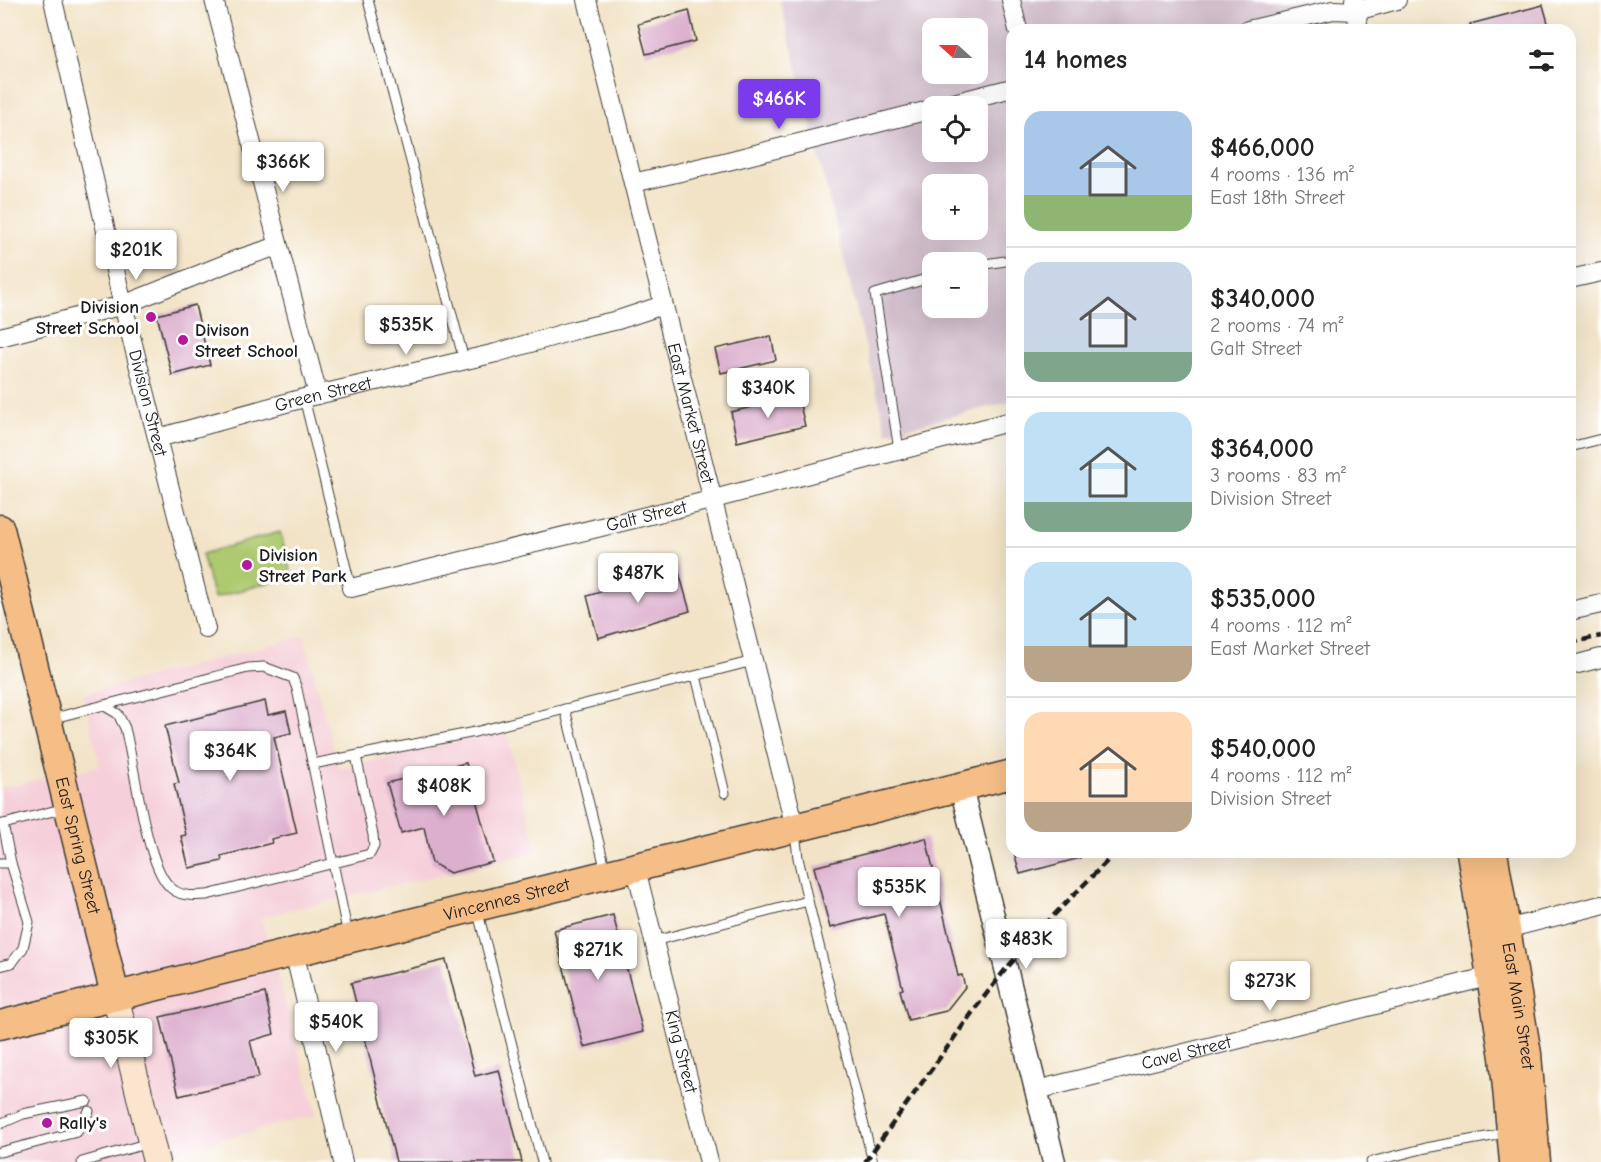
<!DOCTYPE html>
<html lang="en">
<head>
<meta charset="utf-8">
<style>
  body { margin:0; font-family:"Comic Neue",sans-serif; background:#f2f2f2; color:#222; height:100vh; display:flex; flex-direction:column; font-size:22px; white-space:nowrap }
  * { box-sizing:border-box; margin:0 }
  p { font-size:20px; color:#767676 }
  .icon { flex:none; width:33px; height:33px; fill:none; stroke:currentColor; stroke-width:2; stroke-linecap:round; stroke-linejoin:round }
  .map { position:relative; flex:1; overflow:hidden }
  .panel { position:absolute; left:1006px; top:24px; width:570px; height:834px; display:flex; flex-direction:column; background:#fff; border-radius:18px; box-shadow:0 6px 24px #0002 }
  .panel>* { flex:none }
  .needle { width:39px; rotate:291deg }
  .controls { position:absolute; left:922px; top:18px; display:grid; gap:12px }
  .controls a { display:grid; place-items:center; width:66px; height:66px; border-radius:12px; background:#fff; box-shadow:0 6px 24px #0002; font-size:30px }
  .price { position:absolute; translate:-50% -51px; padding:0 14px; border-radius:6px; background:#fff; color:#222; font-size:20px; line-height:39px; filter:drop-shadow(0 2px 3px #0008) }
  .price::after { content:''; position:absolute; left:50%; top:36px; width:18px; height:14px; margin-left:-9px; background:inherit; clip-path:polygon(0 0,100% 0,50% 100%) }
  .price.on { background:#7c3aed; color:#fff }
  ul { padding:0; list-style:none }
  li { display:flex; align-items:center; gap:18px; height:150px; padding:0 18px }
  li+li { border-top:2px solid #e0e0e0 }
  li span { display:grid; place-items:center; flex:none; width:168px; height:120px; border-radius:18px; color:#555 }
  li>.icon { margin-inline-start:auto }
  span .icon { width:72px; height:72px; fill:#fffc; stroke-width:1 }
  li b { font-size:26px }
  h2 { display:flex; justify-content:space-between; align-items:center; height:72px; padding:0 18px; font-size:26px }
  .map>svg:first-child { display:block }
  .built { fill:#f5cfd9 }
  .industrial { fill:#d1bdcb; fill-rule:evenodd }
  .green { fill:#adca70; stroke:#647346; stroke-width:1.5 }
  .building { fill:#dcafcd }
  .lines { fill:none; stroke-linecap:round; stroke-linejoin:round }
  .service-casing { stroke:#3c3a36; stroke-width:11 }
  .minor-casing { stroke:#3c3a36; stroke-width:20 }
  .tertiary-casing { stroke:#3c3a36; stroke-width:25 }
  .secondary-casing { stroke:#3c3a36; stroke-width:28 }
  .primary-casing { stroke:#3c3a36; stroke-width:31 }
  .service { stroke:#fff; stroke-width:9 }
  .minor { stroke:#fff; stroke-width:18 }
  .tertiary { stroke:#fff; stroke-width:22 }
  .secondary { stroke:#fbe5cf; stroke-width:26 }
  .primary { stroke:#f6be87; stroke-width:28 }
  .rail { stroke:#1c1c1c; stroke-width:4.5; stroke-dasharray:9 4.5; stroke-linecap:butt }
  .poi-dot { fill:#b5179e; stroke:#fff; stroke-width:2 }
  .labels { text-anchor:middle; stroke-width:6; stroke-linejoin:round; paint-order:stroke }
  .poi-label { font-size:18px; font-weight:bold; fill:#1c1c1c; stroke:#fff; text-anchor:start }
  .street-label { font-size:18px; fill:#1c1c1c; stroke:#fff }
</style>
</head>
<body>
<div class="map">
<svg width="1601" height="1162" viewBox="0 0 1601 1162">
  <rect width="100%" height="100%" fill="#fff"/>
  <filter id="ink" filterUnits="userSpaceOnUse"><feTurbulence type="fractalNoise" baseFrequency=".0167" numOctaves="2"/><feDisplacementMap in="SourceGraphic" scale="12" xChannelSelector="R" yChannelSelector="G"/><feConvolveMatrix kernelMatrix="1 2 1 2 8 2 1 2 1" color-interpolation-filters="sRGB"/></filter>
  <filter id="wash" filterUnits="userSpaceOnUse"><feTurbulence type="fractalNoise" baseFrequency=".008" numOctaves="4" result="noise"/><feDisplacementMap in="SourceGraphic" scale="24" xChannelSelector="R" yChannelSelector="G"/><feGaussianBlur stdDeviation="1.35" result="paint"/><feColorMatrix in="noise" values="0 0 0 0 0 0 0 0 0 0 0 0 0 0 0 0 0 1.4 0 .05"/><feComposite in="paint" operator="in"/></filter>
  <g filter="url(#wash)">
    <rect width="100%" height="100%" fill="#f2e3c6"/>
    <path class="built" d="M 304,636 L 338,769 L 506,730 L 537,852 L 261,917 L 317,1115 L 133,1162 L 0,1162 L 0,788 L 100,766 L 83,694 Z"/>
    <path class="industrial" d="M 780,0 L 1318,0 L 1323,30 L 1012,30 L 1012,401 L 887,433 ZM 933,28 L 978,28 L 978,74 L 933,74 ZM 933,106 L 978,106 L 978,152 L 933,152 ZM 933,184 L 978,184 L 978,230 L 933,230 ZM 933,262 L 978,262 L 978,308 L 933,308 Z"/>
    <path class="green" d="M 280,532 L 292,576 L 214,598 L 202,554 Z"/>
    <g id="blocks">
      <g class="building">
        <path d="M 1543,5 L 1550,30 L 1471,30 L 1470,24 Z"/>
        <path d="M 689,10 L 696,41 L 646,54 L 638,24 Z"/>
        <path d="M 195,305 L 210,365 L 172,375 L 157,315 Z"/>
        <path d="M 771,336 L 776,360 L 721,373 L 715,349 Z"/>
        <path d="M 798,396 L 805,426 L 737,442 L 731,412 Z"/>
        <path d="M 678,569 L 690,611 L 598,638 L 587,596 Z"/>
        <path d="M 265,701 L 268,715 L 286,711 L 291,733 L 274,737 L 297,833 L 271,839 L 272,843 L 221,856 L 222,861 L 189,868 L 181,836 L 186,835 L 174,784 L 179,783 L 165,726 Z"/>
        <path d="M 466,763 L 493,862 L 450,873 L 432,863 L 424,827 L 401,833 L 387,783 Z"/>
        <path d="M 926,838 L 958,976 L 962,975 L 965,987 L 946,1011 L 908,1020 L 900,990 L 903,989 L 884,914 L 830,928 L 814,867 Z"/>
        <path d="M 1014,852 L 1079,852 L 1080,858 L 1020,874 Z"/>
        <path d="M 613,915 L 643,1032 L 584,1047 L 554,930 Z"/>
        <path d="M 446,960 L 475,1076 L 499,1070 L 522,1162 L 396,1162 L 351,983 Z"/>
        <path d="M 265,993 L 274,1034 L 250,1041 L 259,1077 L 179,1096 L 160,1017 Z"/>
      </g>
    </g>
  </g>
  <g filter="url(#ink)">
    <use href="#blocks" fill-opacity="0" stroke="#3c3a36" stroke-width="1.5"/>
    <g class="lines">
      <defs>
        <g id="service">
          <path d="M 368,0 L 464,360"/>
          <path d="M 978,265 L 1012,260"/>
          <path d="M 304,398 L 351,588"/>
          <path d="M 1570,447 L 1601,439"/>
          <path d="M 899,450 L 875,294 L 933,277"/>
          <path d="M 696,676 L 725,793"/>
          <path d="M 103,705 L 118,714 L 125,728 C 135,767 145,859 168,885 C 178,897 193,896 207,895 L 370,854 L 374,846 L 373,835 L 356,756"/>
          <path d="M 565,709 L 606,871"/>
          <path d="M 50,719 L 248,668 L 264,667 L 293,678 L 297,689 L 348,935"/>
          <path d="M 313,764 L 475,732 L 753,661"/>
          <path d="M 3,824 L 11,863"/>
          <path d="M 0,825 L 65,808"/>
          <path d="M 795,832 L 798,858 L 808,901 L 873,1162"/>
          <path d="M 0,863 L 11,863 L 29,922 L 23,948 L 12,963 L 0,966"/>
          <path d="M 477,909 L 542,1162"/>
          <path d="M 654,941 L 808,901"/>
          <path d="M 0,1124 L 23,1114 L 87,1101"/>
          <path d="M 0,1152 L 77,1132 L 89,1111"/>
          <path d="M 82,1162 L 149,1143"/>
          <path d="M 1371,1162 L 1426,1148 L 1492,1136 L 1507,1130"/>
        </g>
        <g id="minor">
          <path id="s1" d="M 53,0 L 123,305 L 206,629"/>
          <path d="M 214,0 L 318,395"/>
          <path id="s2" d="M 587,0 L 795,827"/>
          <path d="M 1011,0 L 1018,30"/>
          <path d="M 1354,0 L 1359,30"/>
          <path d="M 1248,30 L 1333,10 L 1356,11 L 1397,0"/>
          <path d="M 942,106 L 1012,88"/>
          <path d="M 633,183 L 728,161 L 933,109"/>
          <path d="M 1570,279 L 1601,272"/>
          <path d="M 0,337 L 123,305 L 235,260 L 278,246"/>
          <path id="s3" d="M 158,438 L 304,398 L 496,353 L 575,330 L 618,320 L 663,305"/>
          <path id="s4" d="M 351,588 L 687,506 L 1012,421"/>
          <path d="M 1570,611 L 1601,604"/>
          <path d="M 1570,666 L 1601,658"/>
          <path id="s5" d="M 636,869 L 709,1162"/>
          <path d="M 1498,931 L 1601,905"/>
          <path d="M 294,951 L 343,1162"/>
          <path id="s6" d="M 1037,1090 L 1499,974"/>
        </g>
        <path id="tertiary" d="M 961,787 L 1054,1162"/>
        <path id="secondary" d="M 115,995 L 156,1162"/>
        <g id="primary">
          <path id="s7" d="M 0,529 L 115,995"/>
          <path d="M 1471,852 L 1504,1057 L 1514,1162"/>
          <path id="s8" d="M 1493,852 L 1527,1054 L 1536,1162"/>
          <path id="s9" d="M 0,1025 L 1012,774"/>
        </g>
      </defs>
      <use href="#service" class="service-casing"/>
      <use href="#minor" class="minor-casing"/>
      <use href="#tertiary" class="tertiary-casing"/>
      <use href="#secondary" class="secondary-casing"/>
      <use href="#primary" class="primary-casing"/>
      <use href="#service" class="service"/>
      <use href="#minor" class="minor"/>
      <use href="#tertiary" class="tertiary"/>
      <use href="#secondary" class="secondary"/>
      <use href="#primary" class="primary"/>
      <g class="rail">
        <path d="M 1570,643 L 1601,636"/>
        <path d="M 865,1162 L 977,1006 L 1005,970 L 1054,915 L 1116,852"/>
      </g>
    </g>
  </g>
  <g class="poi-dot">
    <circle cx="151" cy="317" r="6"/>
    <circle cx="183" cy="340" r="6"/>
    <circle cx="247" cy="565" r="6"/>
    <circle cx="47" cy="1123" r="6"/>
  </g>
  <g class="labels">
    <g class="poi-label">
      <text x="139" y="313" text-anchor="end">Division<tspan x="139" dy="21">Street School</tspan></text>
      <text x="195" y="336">Divison<tspan x="195" dy="21">Street School</tspan></text>
      <text x="259" y="561">Division<tspan x="259" dy="21">Street Park</tspan></text>
      <text x="59" y="1129">Rally's</text>
    </g>
    <g class="street-label">
      <text dy="6" stroke="none"><textPath href="#s3" startOffset="171">Green Street</textPath></text>
      <text dy="6" stroke="none"><textPath href="#s1" startOffset="414">Division Street</textPath></text>
      <text dy="6" stroke="none"><textPath href="#s2" startOffset="426">East Market Street</textPath></text>
      <text dy="6" stroke="none"><textPath href="#s4" startOffset="304">Galt Street</textPath></text>
      <text dy="6" stroke="none"><textPath href="#s7" startOffset="326">East Spring Street</textPath></text>
      <text dy="6" stroke="none"><textPath href="#s9" startOffset="522">Vincennes Street</textPath></text>
      <text dy="6" stroke="none"><textPath href="#s8" startOffset="156">East Main Street</textPath></text>
      <text dy="6" stroke="none"><textPath href="#s5" startOffset="188">King Street</textPath></text>
      <text dy="6" stroke="none"><textPath href="#s6" startOffset="154">Cavel Street</textPath></text>
    </g>
  </g>
</svg>
<div class="controls">
<a><svg class="needle" viewBox="-14 -14 28 28"><path d="M0-13l5 13h-10z" fill="#e53935"/><path d="M0 13l5-13h-10z" fill="#767676"/></svg></a>
<a><svg class="icon" aria-label="locate" viewBox="0 0 24 24"><circle cx="12" cy="12" r="6"/><path d="M12 2v4M12 18v4M2 12h4M18 12h4"/></svg></a>
<a>+</a>
<a>−</a>
</div>
<b class="price on" style="left:779px;top:130px">$466K</b>
<b class="price" style="left:283px;top:193px">$366K</b>
<b class="price" style="left:136px;top:281px">$201K</b>
<b class="price" style="left:406px;top:356px">$535K</b>
<b class="price" style="left:768px;top:419px">$340K</b>
<b class="price" style="left:638px;top:604px">$487K</b>
<b class="price" style="left:230px;top:782px">$364K</b>
<b class="price" style="left:444px;top:817px">$408K</b>
<b class="price" style="left:899px;top:918px">$535K</b>
<b class="price" style="left:1026px;top:970px">$483K</b>
<b class="price" style="left:598px;top:981px">$271K</b>
<b class="price" style="left:1270px;top:1012px">$273K</b>
<b class="price" style="left:336px;top:1053px">$540K</b>
<b class="price" style="left:111px;top:1069px">$305K</b>
<section class="panel">
<h2>14 homes<svg class="icon" aria-label="filters" viewBox="0 0 24 24"><path d="M4 7h16M4 17h16"/><circle cx="9" cy="7" r="2"/><circle cx="15" cy="17" r="2"/></svg></h2>
<ul>
<li><span style="background:linear-gradient(#a9c7e8 70%,#8fb573 0)"><svg class="icon" aria-label="home" viewBox="0 0 24 24"><path d="M3 11l9-7 9 7M6 9v11h12V9"/></svg></span><div><b>$466,000</b><p>4 rooms · 136 m²</p><p>East 18th Street</p></div></li>
<li><span style="background:linear-gradient(#c9d6e8 75%,#7fa58c 0)"><svg class="icon" aria-label="home" viewBox="0 0 24 24"><path d="M3 11l9-7 9 7M6 9v11h12V9"/></svg></span><div><b>$340,000</b><p>2 rooms · 74 m²</p><p>Galt Street</p></div></li>
<li><span style="background:linear-gradient(#bfe0f5 75%,#7fa58c 0)"><svg class="icon" aria-label="home" viewBox="0 0 24 24"><path d="M3 11l9-7 9 7M6 9v11h12V9"/></svg></span><div><b>$364,000</b><p>3 rooms · 83 m²</p><p>Division Street</p></div></li>
<li><span style="background:linear-gradient(#bfe0f5 70%,#b9a48a 0)"><svg class="icon" aria-label="home" viewBox="0 0 24 24"><path d="M3 11l9-7 9 7M6 9v11h12V9"/></svg></span><div><b>$535,000</b><p>4 rooms · 112 m²</p><p>East Market Street</p></div></li>
<li><span style="background:linear-gradient(#ffd9b3 75%,#b9a48a 0)"><svg class="icon" aria-label="home" viewBox="0 0 24 24"><path d="M3 11l9-7 9 7M6 9v11h12V9"/></svg></span><div><b>$540,000</b><p>4 rooms · 112 m²</p><p>Division Street</p></div></li>
</ul>
</section>
</div>
</body>
</html>
